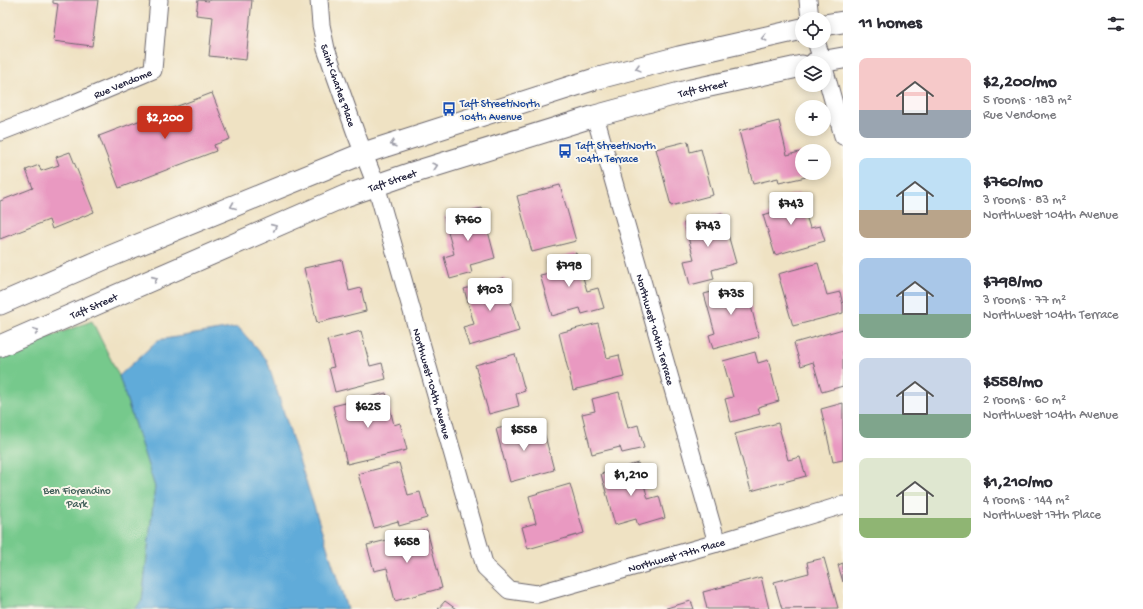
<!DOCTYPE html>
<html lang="en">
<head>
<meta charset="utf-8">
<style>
  body { margin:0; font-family:"Gochi Hand",sans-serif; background:#f7f7f7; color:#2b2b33; height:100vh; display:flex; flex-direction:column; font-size:15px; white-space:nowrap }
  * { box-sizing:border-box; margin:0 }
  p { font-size:13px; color:#7c7c81 }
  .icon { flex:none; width:22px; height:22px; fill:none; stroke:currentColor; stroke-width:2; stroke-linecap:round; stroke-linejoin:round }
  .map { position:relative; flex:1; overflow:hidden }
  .details { display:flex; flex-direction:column; background:#fff; width:300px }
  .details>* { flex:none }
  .fabs { position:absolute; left:795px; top:12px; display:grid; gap:8px }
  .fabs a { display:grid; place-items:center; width:36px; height:36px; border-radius:50%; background:#fff; box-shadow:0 2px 10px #0003; font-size:20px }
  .price { position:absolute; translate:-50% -34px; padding:0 9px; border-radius:4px; background:#fff; color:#222; font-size:13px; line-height:26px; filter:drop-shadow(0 1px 2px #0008) }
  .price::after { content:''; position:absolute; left:50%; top:24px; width:12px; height:9px; margin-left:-6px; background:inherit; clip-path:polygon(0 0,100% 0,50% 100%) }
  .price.on { background:#c8321e; color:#fff }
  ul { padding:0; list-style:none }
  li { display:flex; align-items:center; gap:12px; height:100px; padding:0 16px }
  li span { display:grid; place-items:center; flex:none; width:112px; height:80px; border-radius:8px; color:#555 }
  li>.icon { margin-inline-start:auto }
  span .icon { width:48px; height:48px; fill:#fffc; stroke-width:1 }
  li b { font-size:17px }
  h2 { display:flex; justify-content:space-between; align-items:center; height:48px; padding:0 16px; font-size:17px }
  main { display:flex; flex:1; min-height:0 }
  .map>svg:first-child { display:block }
  .green { fill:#76c98c; stroke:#4c7664 }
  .water { fill:#61abd9; stroke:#42668a }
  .building { fill:#e999c1 }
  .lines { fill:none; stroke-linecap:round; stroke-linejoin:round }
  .minor-casing { stroke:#6a656b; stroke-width:19 }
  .tertiary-casing { stroke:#6a656b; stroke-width:23 }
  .minor { stroke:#fff; stroke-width:17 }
  .tertiary { stroke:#fff; stroke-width:21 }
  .oneway { stroke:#9c9ca7 }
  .labels { text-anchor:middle; stroke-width:4; stroke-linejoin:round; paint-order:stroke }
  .street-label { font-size:11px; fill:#22223b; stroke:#fbf7ec }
  .transit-label { font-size:11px; fill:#164399; stroke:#fbf7ec; text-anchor:start }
  .park-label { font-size:11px; fill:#3f5c57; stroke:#fbf7ec }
</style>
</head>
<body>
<main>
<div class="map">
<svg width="843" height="609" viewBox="0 0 843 609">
  <rect width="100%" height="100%" fill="#fbf7ec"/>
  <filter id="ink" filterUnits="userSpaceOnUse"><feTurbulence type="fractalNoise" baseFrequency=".025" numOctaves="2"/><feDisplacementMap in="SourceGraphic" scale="8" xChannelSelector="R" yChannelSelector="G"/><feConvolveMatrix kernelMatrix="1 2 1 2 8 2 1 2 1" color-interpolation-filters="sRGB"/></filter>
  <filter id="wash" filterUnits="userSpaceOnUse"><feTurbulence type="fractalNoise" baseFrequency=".012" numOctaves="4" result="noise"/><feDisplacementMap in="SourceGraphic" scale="16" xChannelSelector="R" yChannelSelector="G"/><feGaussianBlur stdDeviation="0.9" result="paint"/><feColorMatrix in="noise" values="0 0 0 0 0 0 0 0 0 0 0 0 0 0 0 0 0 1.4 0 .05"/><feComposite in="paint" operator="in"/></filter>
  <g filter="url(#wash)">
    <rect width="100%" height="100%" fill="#efe2c3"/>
    <path class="green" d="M 92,321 L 119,376 L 155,487 L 142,601 L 135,609 L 0,609 L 0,355 Z"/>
    <path class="water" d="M 238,327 L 267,360 L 347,609 L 135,609 L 142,601 L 155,487 L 119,376 L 158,340 Z"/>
    <g id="blocks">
      <g class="building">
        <path d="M 53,0 L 98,0 L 92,46 L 53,41 L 58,4 L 53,3 Z"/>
        <path d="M 198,0 L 209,1 L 209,0 L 252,0 L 246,60 L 209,56 L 213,17 L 196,15 Z"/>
        <path d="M 212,93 L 230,139 L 214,145 L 216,151 L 119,188 L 99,136 Z"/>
        <path d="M 779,121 L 787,155 L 800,152 L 802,161 L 802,173 L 805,173 L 806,177 L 779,183 L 778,178 L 753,184 L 739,131 Z"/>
        <path d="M 688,141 L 690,152 L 701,149 L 713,195 L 671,206 L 656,149 Z"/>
        <path d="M 70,152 L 94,212 L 52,229 L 49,220 L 0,239 L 0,201 L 33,188 L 26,170 L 39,165 L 41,171 L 59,165 L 56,157 Z"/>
        <path d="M 560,185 L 576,241 L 532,252 L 517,196 Z"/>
        <path d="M 799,193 L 810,228 L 820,226 L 825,241 L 775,255 L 763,215 L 773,212 L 770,201 Z"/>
        <path d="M 482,208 L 495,258 L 470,265 L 472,273 L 450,279 L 444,257 L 454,254 L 444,217 Z"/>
        <path d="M 722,213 L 736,263 L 712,270 L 714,279 L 690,285 L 684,261 L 694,259 L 684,223 Z"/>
        <path d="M 576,253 L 587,291 L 598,288 L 604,308 L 582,314 L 580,308 L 552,316 L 540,275 L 550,273 L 547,261 Z"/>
        <path d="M 342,260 L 349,291 L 361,288 L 366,311 L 317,323 L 304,268 Z"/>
        <path d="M 818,263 L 827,295 L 840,292 L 843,305 L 843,313 L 793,326 L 778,274 Z"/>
        <path d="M 504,278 L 519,331 L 469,346 L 463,327 L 474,324 L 464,289 Z"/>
        <path d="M 745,283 L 759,337 L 713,349 L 709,335 L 715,333 L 704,294 Z"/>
        <path d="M 598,323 L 607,358 L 619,355 L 624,377 L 573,390 L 559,333 Z"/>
        <path d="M 843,329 L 843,386 L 822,392 L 813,362 L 801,366 L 794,343 Z"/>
        <path d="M 361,331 L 370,366 L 382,363 L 386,379 L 335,392 L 329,368 L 334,367 L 327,340 Z"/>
        <path d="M 755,352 L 758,363 L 768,360 L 779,401 L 758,407 L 760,414 L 731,422 L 725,399 L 733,397 L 723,361 Z"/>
        <path d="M 515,354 L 525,391 L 516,394 L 519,406 L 489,414 L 475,365 Z"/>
        <path d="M 619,392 L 628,428 L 638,425 L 644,448 L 622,453 L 620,447 L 592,454 L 582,414 L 595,411 L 592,399 Z"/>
        <path d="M 386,393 L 394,425 L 400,423 L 407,450 L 347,464 L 333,406 Z"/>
        <path d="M 843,403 L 843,460 L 833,462 L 821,409 Z"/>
        <path d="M 529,421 L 532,434 L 544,432 L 554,470 L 510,482 L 496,429 Z"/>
        <path d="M 778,423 L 788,460 L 800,457 L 806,476 L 751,491 L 735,434 Z"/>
        <path d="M 399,463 L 408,495 L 420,492 L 427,518 L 399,526 L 398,521 L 374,528 L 358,474 Z"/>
        <path d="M 638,463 L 648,499 L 659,496 L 665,518 L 638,526 L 636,519 L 615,525 L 601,474 Z"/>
        <path d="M 570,484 L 584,533 L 528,549 L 522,527 L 536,523 L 529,496 Z"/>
        <path d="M 427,530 L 442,588 L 395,601 L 387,568 L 374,571 L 367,545 Z"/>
        <path d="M 824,558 L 838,608 L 782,609 L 774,582 L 809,573 L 807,562 Z"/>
        <path d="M 843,563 L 843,582 L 838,565 Z"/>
        <path d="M 761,577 L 769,609 L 707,609 L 703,592 Z"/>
        <path d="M 445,601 L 456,609 L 438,609 Z"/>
        <path d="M 691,601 L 694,609 L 663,609 Z"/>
      </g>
    </g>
  </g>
  <g filter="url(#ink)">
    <use href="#blocks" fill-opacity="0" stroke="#6a656b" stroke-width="1"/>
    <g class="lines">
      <defs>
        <g id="minor">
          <path id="s1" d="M 319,0 L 321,25 L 326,49 L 355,131 L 376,185 L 485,567 L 509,590 L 537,594 L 717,543 L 843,505"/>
          <path d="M 808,0 L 810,19"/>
          <path d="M 816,41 L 823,63"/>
          <path d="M 824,68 L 843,136"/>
          <path id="s2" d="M 595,116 L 717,543"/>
          <path id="s3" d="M 0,132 L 72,104 L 153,70 L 159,0"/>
        </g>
        <g id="tertiary">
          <path d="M 824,25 L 843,22"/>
          <path d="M 815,63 L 843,58"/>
          <path d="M 0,304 L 111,256 L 364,153 L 595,79 L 679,57 L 802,29"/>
          <path id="s4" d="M 0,346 L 345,196 L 412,173 L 595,116 L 691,90 L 802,66"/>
        </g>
      </defs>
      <use href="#minor" class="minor-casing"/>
      <use href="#tertiary" class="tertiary-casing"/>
      <use href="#minor" class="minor"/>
      <use href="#tertiary" class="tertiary"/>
    </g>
    <defs><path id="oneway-chevron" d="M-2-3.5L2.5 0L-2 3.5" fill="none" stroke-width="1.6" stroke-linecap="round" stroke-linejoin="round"/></defs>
    <g class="oneway">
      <use href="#oneway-chevron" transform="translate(764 38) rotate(167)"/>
      <use href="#oneway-chevron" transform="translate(638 68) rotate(165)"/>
      <use href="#oneway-chevron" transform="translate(393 144) rotate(162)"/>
      <use href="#oneway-chevron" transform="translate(435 166) rotate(-17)"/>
      <use href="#oneway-chevron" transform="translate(233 206) rotate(158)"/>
      <use href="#oneway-chevron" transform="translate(274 227) rotate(-24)"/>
      <use href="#oneway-chevron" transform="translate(155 279) rotate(-24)"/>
      <use href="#oneway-chevron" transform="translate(36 331) rotate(-23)"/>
    </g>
  </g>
  <defs>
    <symbol id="bus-bare" viewBox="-9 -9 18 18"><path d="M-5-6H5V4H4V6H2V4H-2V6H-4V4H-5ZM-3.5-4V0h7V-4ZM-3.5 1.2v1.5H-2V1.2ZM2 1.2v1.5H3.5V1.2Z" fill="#1a4fb4" stroke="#fbf7ec" stroke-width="2.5" paint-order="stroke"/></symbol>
  </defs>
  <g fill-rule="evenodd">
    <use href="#bus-bare" x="439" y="99" width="20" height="20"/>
    <use href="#bus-bare" x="555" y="141" width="20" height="20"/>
  </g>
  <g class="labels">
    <g class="street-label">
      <text dy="4" stroke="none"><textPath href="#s3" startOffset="132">Rue Vendome</textPath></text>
      <text dy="4" stroke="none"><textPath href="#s1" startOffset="88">Saint Charles Place</textPath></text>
      <text dy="4" stroke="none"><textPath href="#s4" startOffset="750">Taft Street</textPath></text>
      <text dy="4" stroke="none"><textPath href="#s4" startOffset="426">Taft Street</textPath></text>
      <text dy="4" stroke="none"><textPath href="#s4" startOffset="102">Taft Street</textPath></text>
      <text dy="4" stroke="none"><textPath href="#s2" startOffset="222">Northwest 104th Terrace</textPath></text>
      <text dy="4" stroke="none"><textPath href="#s1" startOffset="401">Northwest 104th Avenue</textPath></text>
      <text dy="4" stroke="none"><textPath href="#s1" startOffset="798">Northwest 17th Place</textPath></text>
    </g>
    <g class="transit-label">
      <text x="460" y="107">Taft Street/North<tspan x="460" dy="13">104th Avenue</tspan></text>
      <text x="576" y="149">Taft Street/North<tspan x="576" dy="13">104th Terrace</tspan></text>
    </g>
    <g class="park-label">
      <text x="77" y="494">Ben Fiorendino<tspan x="77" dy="13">Park</tspan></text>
    </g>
  </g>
</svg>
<div class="fabs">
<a><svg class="icon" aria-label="locate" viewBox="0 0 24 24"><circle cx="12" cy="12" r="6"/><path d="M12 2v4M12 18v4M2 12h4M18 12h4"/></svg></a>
<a><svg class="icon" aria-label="layers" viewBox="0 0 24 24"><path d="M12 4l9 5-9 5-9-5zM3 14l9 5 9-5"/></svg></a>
<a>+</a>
<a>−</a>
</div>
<b class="price on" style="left:165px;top:140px">$2,200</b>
<b class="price" style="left:791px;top:226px">$743</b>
<b class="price" style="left:468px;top:242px">$760</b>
<b class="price" style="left:708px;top:248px">$743</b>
<b class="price" style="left:569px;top:288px">$798</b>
<b class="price" style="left:490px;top:312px">$903</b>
<b class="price" style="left:731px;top:316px">$735</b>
<b class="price" style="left:368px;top:429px">$625</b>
<b class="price" style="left:524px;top:452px">$558</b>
<b class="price" style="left:631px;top:497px">$1,210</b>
<b class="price" style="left:407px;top:564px">$658</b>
</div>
<section class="details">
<h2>11 homes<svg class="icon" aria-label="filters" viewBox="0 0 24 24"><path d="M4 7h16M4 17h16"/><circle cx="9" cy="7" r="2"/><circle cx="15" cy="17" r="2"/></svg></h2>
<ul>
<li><span style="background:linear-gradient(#f6c9c9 65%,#9aa5b1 0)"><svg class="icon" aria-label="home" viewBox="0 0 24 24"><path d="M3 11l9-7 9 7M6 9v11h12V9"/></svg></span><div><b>$2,200/mo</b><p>5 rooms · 183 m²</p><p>Rue Vendome</p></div></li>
<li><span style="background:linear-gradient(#bfe0f5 65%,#b9a48a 0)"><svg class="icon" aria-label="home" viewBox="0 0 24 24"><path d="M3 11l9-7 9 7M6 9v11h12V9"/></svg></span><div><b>$760/mo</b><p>3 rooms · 83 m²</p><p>Northwest 104th Avenue</p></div></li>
<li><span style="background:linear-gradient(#a9c7e8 70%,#7fa58c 0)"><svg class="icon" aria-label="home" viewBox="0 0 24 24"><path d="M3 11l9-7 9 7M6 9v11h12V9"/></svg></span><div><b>$798/mo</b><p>3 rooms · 77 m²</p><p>Northwest 104th Terrace</p></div></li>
<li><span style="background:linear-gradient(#c9d6e8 70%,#7fa58c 0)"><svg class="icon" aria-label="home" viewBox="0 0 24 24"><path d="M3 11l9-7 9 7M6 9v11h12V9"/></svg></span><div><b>$558/mo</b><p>2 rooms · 60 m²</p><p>Northwest 104th Avenue</p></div></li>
<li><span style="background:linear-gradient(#dfe7d0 75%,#8fb573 0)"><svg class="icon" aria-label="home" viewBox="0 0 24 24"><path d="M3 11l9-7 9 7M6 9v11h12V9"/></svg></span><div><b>$1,210/mo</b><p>4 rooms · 144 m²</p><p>Northwest 17th Place</p></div></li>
</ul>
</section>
</main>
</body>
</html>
